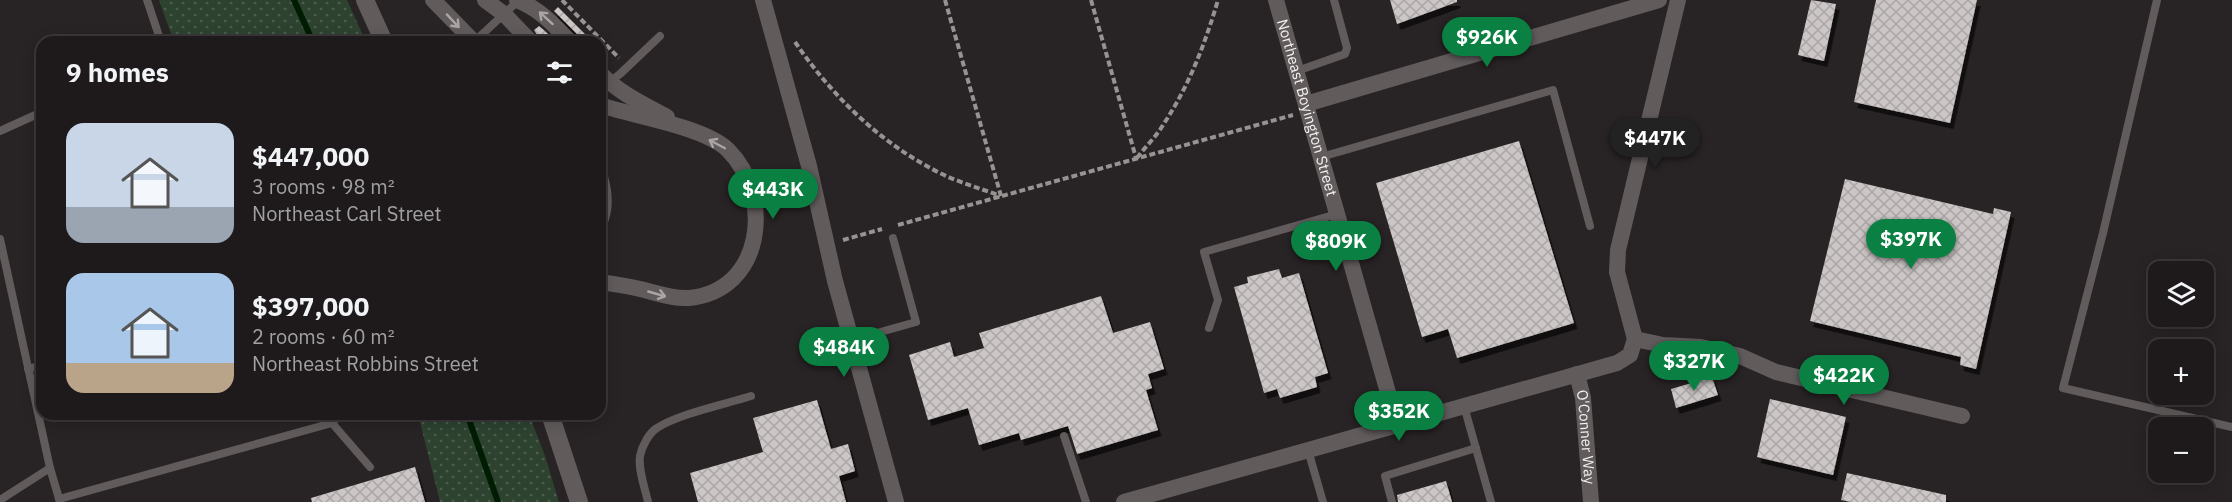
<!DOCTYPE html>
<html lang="en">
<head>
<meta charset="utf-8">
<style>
  body { margin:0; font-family:"IBM Plex Sans",sans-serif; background:#262324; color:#f1f3f6; height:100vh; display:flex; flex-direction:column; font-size:22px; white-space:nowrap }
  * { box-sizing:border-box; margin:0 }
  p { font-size:20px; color:#a1a1a3 }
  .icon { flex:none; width:33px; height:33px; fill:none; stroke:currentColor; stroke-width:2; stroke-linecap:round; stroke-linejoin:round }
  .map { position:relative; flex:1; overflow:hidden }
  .drawer { position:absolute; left:36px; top:36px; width:570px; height:384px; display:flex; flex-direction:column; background:#1e1a1b; border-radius:18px; box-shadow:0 3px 15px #0003,0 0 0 2px #3c383a }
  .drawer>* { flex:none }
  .buttons { position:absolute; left:2148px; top:261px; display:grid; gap:12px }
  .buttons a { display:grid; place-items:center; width:66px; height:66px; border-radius:12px; background:#1e1a1b; box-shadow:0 3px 15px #0003,0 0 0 2px #3c383a; font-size:30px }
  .price { position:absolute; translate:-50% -51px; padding:0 14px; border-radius:21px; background:#0b8043; color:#fff; font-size:20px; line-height:39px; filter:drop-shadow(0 2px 3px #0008) }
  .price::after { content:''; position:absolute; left:50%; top:36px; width:18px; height:14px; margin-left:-9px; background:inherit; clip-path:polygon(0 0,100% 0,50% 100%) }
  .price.on { background:#222; color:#fff }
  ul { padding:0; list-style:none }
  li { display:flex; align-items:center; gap:18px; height:150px; padding:0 30px }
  li span { display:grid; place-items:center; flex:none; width:168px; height:120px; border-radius:18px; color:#555 }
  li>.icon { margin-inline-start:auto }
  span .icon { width:72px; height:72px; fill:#fffc; stroke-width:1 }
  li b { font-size:26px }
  h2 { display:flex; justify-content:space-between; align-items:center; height:72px; padding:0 30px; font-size:26px }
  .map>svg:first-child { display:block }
  .grass { fill:url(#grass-dots) }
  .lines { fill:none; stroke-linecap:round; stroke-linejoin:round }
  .stream { stroke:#001c03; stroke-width:6 }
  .building { fill:url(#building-cross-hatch); filter:url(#shadow) }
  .path { stroke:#979393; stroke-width:4; stroke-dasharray:6 3; stroke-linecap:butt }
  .service { stroke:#615b5c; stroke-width:8 }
  .minor { stroke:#615b5c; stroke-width:16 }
  .tertiary { stroke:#615b5c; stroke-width:18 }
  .oneway { stroke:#aaa6a6 }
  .labels { text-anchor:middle; stroke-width:6; stroke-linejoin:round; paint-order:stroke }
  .street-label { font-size:15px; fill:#f4f1f1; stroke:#0f0d0d }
</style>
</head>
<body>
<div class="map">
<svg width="2232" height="502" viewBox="0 0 2232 502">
  <defs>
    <pattern id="grass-dots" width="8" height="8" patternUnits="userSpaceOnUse" patternTransform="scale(1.5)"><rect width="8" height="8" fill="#2d4330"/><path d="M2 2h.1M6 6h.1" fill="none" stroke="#4c5f4e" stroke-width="1.8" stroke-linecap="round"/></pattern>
    <pattern id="building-cross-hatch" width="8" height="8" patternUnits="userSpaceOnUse" patternTransform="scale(1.5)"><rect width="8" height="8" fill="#ccc6c6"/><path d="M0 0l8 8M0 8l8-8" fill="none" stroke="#aba6a6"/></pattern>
    <filter id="shadow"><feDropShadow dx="3.5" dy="6" stdDeviation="0" flood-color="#0009"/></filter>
  </defs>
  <rect width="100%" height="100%" fill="#282324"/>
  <g class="grass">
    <path d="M 159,0 L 347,0 L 366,42 L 174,42 Z"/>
    <path d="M 418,414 L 529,414 L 545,456 L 559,502 L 440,502 Z"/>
  </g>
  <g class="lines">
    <g class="stream">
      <path d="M 294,0 L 313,42"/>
      <path d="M 467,414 L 498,502"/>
    </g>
  </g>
  <g class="building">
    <path d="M 1390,0 L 1457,0 L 1457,2 L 1397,24 Z"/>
    <path d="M 1811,0 L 1836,4 L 1824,61 L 1798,55 Z"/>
    <path d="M 1876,0 L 1977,0 L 1950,123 L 1854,102 Z"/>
    <path d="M 558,7 L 593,42 L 580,42 L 578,35 L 554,11 Z"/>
    <path d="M 539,26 L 545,31 L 556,42 L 541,42 L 534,30 Z"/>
    <path d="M 1519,141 L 1574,323 L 1457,358 L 1448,329 L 1422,337 L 1376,183 Z"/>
    <path d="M 1845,179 L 1993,214 L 1994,208 L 2011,212 L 1976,369 L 1960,365 L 1961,357 L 1810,321 Z"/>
    <path d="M 1279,269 L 1282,278 L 1299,273 L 1328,373 L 1315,377 L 1317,387 L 1280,398 L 1277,389 L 1264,393 L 1234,287 L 1248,283 L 1247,277 Z"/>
    <path d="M 1101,296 L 1113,333 L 1150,322 L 1164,369 L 1148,374 L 1152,388 L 1146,390 L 1158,430 L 1077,454 L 1068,426 L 1021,440 L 1019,433 L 979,445 L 968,408 L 928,420 L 909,355 L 950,342 L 954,357 L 984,348 L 979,333 Z"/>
    <path d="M 1712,377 L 1718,395 L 1676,408 L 1671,389 Z"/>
    <path d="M 1770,399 L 1846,417 L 1833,475 L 1757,457 Z"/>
    <path d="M 817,400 L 831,449 L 848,444 L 855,471 L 839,476 L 846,502 L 698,502 L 690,473 L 763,452 L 753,418 Z"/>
    <path d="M 415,467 L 425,502 L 312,502 L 311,498 Z"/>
    <path d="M 1847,473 L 1946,495 L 1946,502 L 1851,502 L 1841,500 Z"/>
    <path d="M 1446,481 L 1452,502 L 1398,502 L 1397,495 Z"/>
  </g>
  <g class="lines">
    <g class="path">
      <path d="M 562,0 L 619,58"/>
      <path d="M 945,0 L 1001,196"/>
      <path d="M 1091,0 L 1136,158"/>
      <path d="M 795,42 C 832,96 881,144 940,173 C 960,183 980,188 1000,196"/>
      <path d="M 1137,158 C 1145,147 1156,137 1163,125 C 1189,86 1205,44 1218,0"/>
      <path d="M 898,225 L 1293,115"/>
      <path d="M 843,240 L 882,229"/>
    </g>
    <g class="service">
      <path d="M 147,0 L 161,42"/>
      <path d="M 2157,0 L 2103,233 L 2063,388 L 2232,427"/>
      <path d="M 474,42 L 519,0"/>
      <path d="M 1297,71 L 1345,54 L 1347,48 L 1334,0"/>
      <path d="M 600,89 L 620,74 L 660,36"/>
      <path d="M 0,131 L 42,112"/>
      <path d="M 1321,157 L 1553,90 L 1590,226"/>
      <path d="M 0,239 L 50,468"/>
      <path d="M 1209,328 L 1218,300 L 1204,252 L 1337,214"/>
      <path d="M 852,340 L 916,322 L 893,238"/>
      <path d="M 28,369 L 42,365"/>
      <path d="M 1464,406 L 1491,502"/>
      <path d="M 329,414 L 332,423 L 341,414"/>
      <path d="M 1064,436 L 1086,502"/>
      <path d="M 1308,450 L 1323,502"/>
      <path d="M 59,499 L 332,423 L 370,467"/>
      <path d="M 0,500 L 50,468 L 60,502"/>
      <path d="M 648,502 C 645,488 638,470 640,456 C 642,446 649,433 657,428 C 678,414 726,404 751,396"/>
      <path d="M 1392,502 L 1385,476 L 1476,448"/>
    </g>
    <g class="minor">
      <path d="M 433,0 L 474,42"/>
      <path d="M 485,0 L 504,14 L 531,42"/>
      <path d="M 517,0 C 540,9 554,25 570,42"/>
      <path d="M 763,0 L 809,166 L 835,281 L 896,502"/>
      <path id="s1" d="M 1276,0 L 1397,424"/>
      <path d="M 600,73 C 619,93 643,104 667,117"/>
      <path d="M 1306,104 L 1659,0"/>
      <path d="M 600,105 C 633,116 705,127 728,150 C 774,196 764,291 689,298 C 672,299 657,293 640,289 C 627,286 613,284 600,282"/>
      <path d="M 600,177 C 604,191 606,207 600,221"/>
      <path d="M 1635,339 L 1617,272 L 1618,250 L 1678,0"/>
      <path d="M 1635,339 L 1663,345 L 1701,347 L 1740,356 L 1776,372 L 1962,416"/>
      <path id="s2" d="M 1577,374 L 1583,398 L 1591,502"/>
      <path d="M 1124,502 L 1617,363 L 1630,355 L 1635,339"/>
    </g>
    <g class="tertiary">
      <path d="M 365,0 L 384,42"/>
      <path d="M 550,414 L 579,502"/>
    </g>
  </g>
  <defs><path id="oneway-shaft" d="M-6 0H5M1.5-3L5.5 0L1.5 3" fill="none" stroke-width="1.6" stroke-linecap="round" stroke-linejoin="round" transform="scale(1.5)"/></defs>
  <g class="oneway">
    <use href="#oneway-shaft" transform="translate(546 18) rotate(-138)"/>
    <use href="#oneway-shaft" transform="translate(453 21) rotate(47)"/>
    <use href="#oneway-shaft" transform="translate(717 144) rotate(-152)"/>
    <use href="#oneway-shaft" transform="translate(657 294) rotate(16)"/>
  </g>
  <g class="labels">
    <g class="street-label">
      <text dy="5" stroke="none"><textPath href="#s1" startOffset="112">Northeast Boyington Street</textPath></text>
      <text dy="5" stroke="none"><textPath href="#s2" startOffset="64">O'Conner Way</textPath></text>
    </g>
  </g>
</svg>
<div class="buttons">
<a><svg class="icon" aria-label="layers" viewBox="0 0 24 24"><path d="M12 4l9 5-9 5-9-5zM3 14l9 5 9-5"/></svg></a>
<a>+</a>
<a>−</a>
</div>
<b class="price" style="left:1487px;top:68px">$926K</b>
<b class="price on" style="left:1655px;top:169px">$447K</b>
<b class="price" style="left:773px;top:220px">$443K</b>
<b class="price" style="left:1911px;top:270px">$397K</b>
<b class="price" style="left:1336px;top:272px">$809K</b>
<b class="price" style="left:844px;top:378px">$484K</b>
<b class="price" style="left:1694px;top:392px">$327K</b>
<b class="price" style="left:1844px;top:406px">$422K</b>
<b class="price" style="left:1399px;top:442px">$352K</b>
<section class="drawer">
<h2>9 homes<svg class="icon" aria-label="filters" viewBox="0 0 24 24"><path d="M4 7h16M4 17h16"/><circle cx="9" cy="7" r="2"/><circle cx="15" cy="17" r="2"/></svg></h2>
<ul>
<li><span style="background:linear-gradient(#c9d6e8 70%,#9aa5b1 0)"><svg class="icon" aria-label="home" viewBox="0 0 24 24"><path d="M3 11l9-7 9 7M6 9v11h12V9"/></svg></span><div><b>$447,000</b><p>3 rooms · 98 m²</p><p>Northeast Carl Street</p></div></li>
<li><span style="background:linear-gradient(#a9c7e8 75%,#b9a48a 0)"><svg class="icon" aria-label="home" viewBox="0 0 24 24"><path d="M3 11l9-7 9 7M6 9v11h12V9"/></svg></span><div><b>$397,000</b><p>2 rooms · 60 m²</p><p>Northeast Robbins Street</p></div></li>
</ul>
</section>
</div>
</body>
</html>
